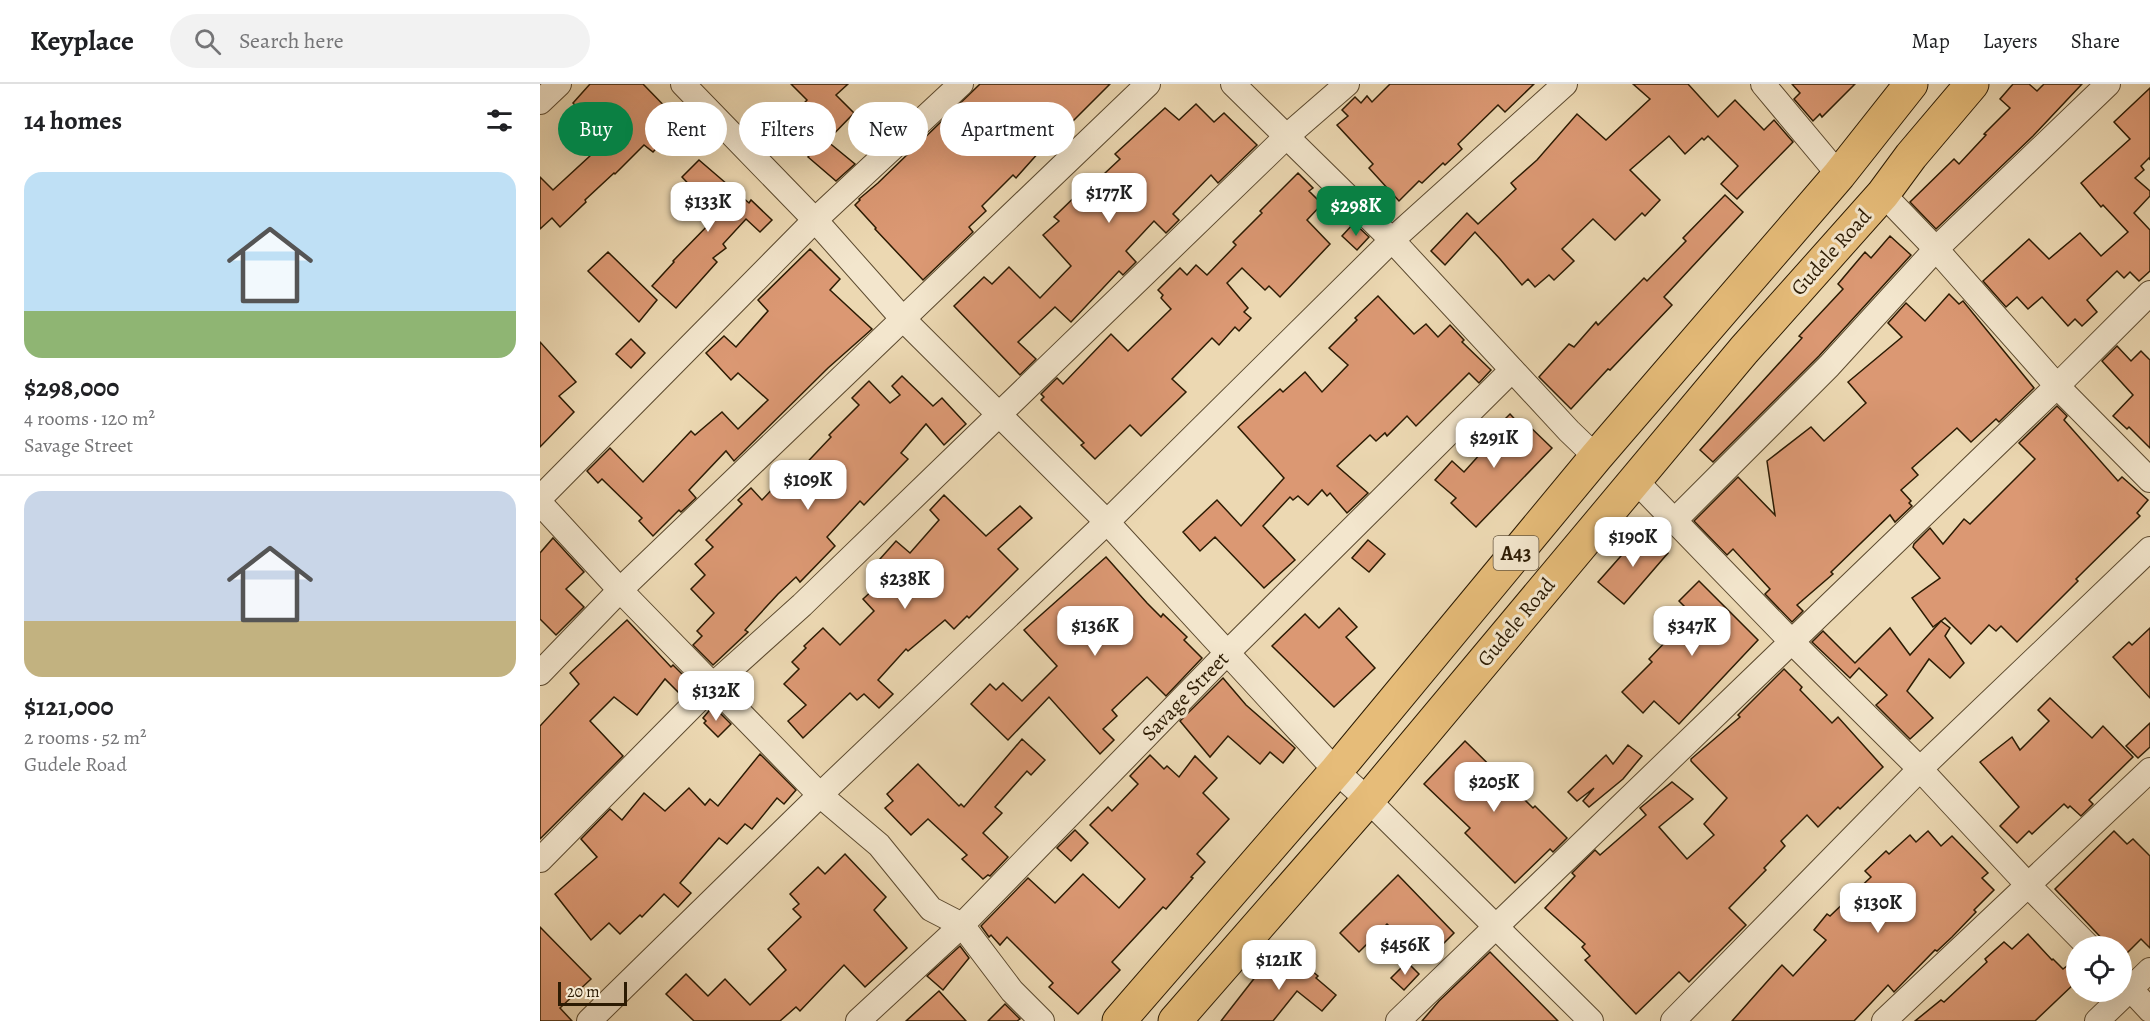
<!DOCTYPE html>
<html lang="en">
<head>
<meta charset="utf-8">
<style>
  body { margin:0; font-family:Alegreya,serif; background:#f2f2f2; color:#202124; height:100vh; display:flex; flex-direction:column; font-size:22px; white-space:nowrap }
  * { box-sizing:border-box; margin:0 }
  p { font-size:20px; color:#757577 }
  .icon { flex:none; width:33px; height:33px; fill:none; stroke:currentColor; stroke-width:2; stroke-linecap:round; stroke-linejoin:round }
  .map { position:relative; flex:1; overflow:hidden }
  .details { display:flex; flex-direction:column; background:#fff; width:540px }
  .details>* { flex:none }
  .hud { position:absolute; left:18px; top:18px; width:570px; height:54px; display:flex; gap:12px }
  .buttons { position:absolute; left:1526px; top:852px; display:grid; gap:12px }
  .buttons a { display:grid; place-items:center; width:66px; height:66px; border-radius:50%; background:#fff; box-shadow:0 6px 24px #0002; font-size:30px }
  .scale { position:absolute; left:18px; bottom:15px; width:69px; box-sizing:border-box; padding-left:6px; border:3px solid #2c1b03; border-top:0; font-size:16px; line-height:21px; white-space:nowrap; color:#2c1b03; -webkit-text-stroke:4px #f3e6cd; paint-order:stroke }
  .price { position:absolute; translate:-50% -51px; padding:0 14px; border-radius:12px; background:#fff; color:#222; font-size:20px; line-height:39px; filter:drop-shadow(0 2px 3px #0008) }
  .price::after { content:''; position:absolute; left:50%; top:36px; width:18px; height:14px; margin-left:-9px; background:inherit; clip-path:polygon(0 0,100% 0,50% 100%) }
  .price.selected { background:#0b8043; color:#fff }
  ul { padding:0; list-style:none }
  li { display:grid; align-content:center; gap:12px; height:318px; padding:0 24px }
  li+li { border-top:2px solid #e0e0e0 }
  li span { display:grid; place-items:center; height:186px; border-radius:18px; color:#555 }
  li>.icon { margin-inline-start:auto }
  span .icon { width:108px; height:108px; fill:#fffc; stroke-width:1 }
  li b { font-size:26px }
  h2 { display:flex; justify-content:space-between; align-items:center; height:72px; padding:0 24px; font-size:26px }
  .pill { padding:0 21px; border-radius:27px; background:#fff; box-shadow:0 6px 24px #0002; font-size:21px; line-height:54px }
  .pill.selected { background:#0b8043; color:#fff }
  header { display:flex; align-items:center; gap:36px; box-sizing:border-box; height:84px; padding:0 30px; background:#fff; border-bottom:2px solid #e0e0e0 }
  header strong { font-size:28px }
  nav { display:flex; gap:33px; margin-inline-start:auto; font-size:21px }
  .search { width:420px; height:54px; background:#f2f2f2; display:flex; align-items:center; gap:15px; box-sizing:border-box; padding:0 21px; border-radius:33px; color:#757577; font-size:22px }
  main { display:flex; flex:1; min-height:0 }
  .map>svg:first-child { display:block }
  .building { fill:#db9873; stroke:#2c1b03; stroke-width:1.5 }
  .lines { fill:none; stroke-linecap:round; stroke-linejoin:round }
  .minor-casing { stroke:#5c4a2f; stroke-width:26 }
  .trunk-casing { stroke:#2c1b03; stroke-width:35 }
  .minor { stroke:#f3e6cd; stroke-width:24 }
  .trunk { stroke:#e6bc79; stroke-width:33 }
  .labels { text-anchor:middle; stroke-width:6; stroke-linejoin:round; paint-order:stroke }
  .shield { fill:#f3e6cd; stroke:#685840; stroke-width:1.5 }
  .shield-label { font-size:20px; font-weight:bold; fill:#2c1b03 }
  .street-label { font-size:21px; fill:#2c1b03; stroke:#f3e6cd }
</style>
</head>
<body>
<header>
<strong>Keyplace</strong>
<div class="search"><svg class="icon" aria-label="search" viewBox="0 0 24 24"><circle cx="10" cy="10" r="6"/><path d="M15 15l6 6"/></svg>Search here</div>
<nav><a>Map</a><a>Layers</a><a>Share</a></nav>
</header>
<main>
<section class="details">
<h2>14 homes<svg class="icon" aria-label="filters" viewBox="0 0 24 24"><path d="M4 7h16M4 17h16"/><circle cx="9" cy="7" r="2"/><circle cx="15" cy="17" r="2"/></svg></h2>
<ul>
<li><span style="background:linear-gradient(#bfe0f5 75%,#8fb573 0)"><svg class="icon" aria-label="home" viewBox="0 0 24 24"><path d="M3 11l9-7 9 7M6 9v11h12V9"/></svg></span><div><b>$298,000</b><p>4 rooms · 120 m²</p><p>Savage Street</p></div></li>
<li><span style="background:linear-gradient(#c9d6e8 70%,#c2b280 0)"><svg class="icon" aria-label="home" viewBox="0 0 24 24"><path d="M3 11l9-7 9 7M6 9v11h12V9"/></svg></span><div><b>$121,000</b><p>2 rooms · 52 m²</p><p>Gudele Road</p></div></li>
</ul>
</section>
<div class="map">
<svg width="1610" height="937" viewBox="0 0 1610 937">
  <rect width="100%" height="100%" fill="#ecd8b2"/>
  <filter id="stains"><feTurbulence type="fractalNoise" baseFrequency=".00333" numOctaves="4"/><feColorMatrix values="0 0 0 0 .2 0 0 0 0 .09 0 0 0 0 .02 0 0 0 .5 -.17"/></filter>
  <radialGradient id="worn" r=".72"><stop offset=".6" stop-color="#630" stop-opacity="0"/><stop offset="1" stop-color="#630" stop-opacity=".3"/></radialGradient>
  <g class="building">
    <path d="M 50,0 L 103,0 L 137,35 L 123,49 L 127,53 L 113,68 L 104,61 L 75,90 L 74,89 L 45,116 L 46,118 L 20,143 L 12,134 L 0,145 L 0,93 L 13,106 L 64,59 L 66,56 L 33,19 Z"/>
    <path d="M 251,0 L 308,0 L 296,11 L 314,29 L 287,57 L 315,80 L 296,97 L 268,73 L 274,66 L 261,54 L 266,48 L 251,33 L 267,16 Z"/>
    <path d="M 440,0 L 570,0 L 528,42 L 525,39 L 476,94 L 473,91 L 442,122 L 446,127 L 429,143 L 433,148 L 383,196 L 335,145 L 336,144 L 315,121 L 320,116 L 319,115 L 338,99 Z"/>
    <path d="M 850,0 L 994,0 L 965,28 L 958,21 L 918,60 L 922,65 L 905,81 L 903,79 L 882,99 L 879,97 L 859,117 L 829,84 L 833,80 L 797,41 L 808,32 L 802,26 L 815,13 L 821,19 L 827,12 L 832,18 Z"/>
    <path d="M 1093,0 L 1148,0 L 1178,33 L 1195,16 L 1224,46 L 1234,36 L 1253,58 L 1197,115 L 1181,100 L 1198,82 L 1168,52 L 1164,56 L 1162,54 L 1145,70 L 1129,52 L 1090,86 L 1120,116 L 1105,132 L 1102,129 L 1075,156 L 1053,135 L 1022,165 L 1034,177 L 1014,196 L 1009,191 L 995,203 L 988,195 L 982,201 L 960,175 L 935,148 L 905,181 L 891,167 L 927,129 L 938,140 L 976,105 L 971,99 L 997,76 L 1037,30 L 1066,56 L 1110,15 Z"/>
    <path d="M 1252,0 L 1315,0 L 1282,33 L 1280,30 L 1273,37 L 1254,15 L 1260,9 Z"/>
    <path d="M 1473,0 L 1489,0 L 1497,7 L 1504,0 L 1542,0 L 1493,52 L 1396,145 L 1370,118 L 1414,75 L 1419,80 L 1446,51 L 1444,50 L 1470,24 L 1460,15 Z"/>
    <path d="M 1610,4 L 1610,76 L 1609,74 L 1601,82 L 1604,86 L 1595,94 L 1610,107 L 1610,112 L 1594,129 L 1610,146 L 1610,187 L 1599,197 L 1590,188 L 1584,194 L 1577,187 L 1547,216 L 1557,228 L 1542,242 L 1535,235 L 1528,242 L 1502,213 L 1488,225 L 1477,213 L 1466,223 L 1443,197 L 1489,155 L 1509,175 L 1540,149 L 1561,172 L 1588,148 L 1563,121 L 1561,123 L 1541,99 L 1590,55 L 1574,38 Z"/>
    <path d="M 656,20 L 674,38 L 684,29 L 717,61 L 678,99 L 671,91 L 633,130 L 639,136 L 626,149 L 614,137 L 586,167 L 596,178 L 583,191 L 579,187 L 531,238 L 515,223 L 478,258 L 496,275 L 480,291 L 414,222 L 444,193 L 452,200 L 469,183 L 500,214 L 531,182 L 503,151 L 519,137 L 514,133 L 546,102 L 549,104 L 580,75 L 575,70 L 625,24 L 639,36 Z"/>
    <path d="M 159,76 L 209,119 L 211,116 L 232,136 L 220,148 L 206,135 L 183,160 L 186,164 L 173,174 L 177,178 L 136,224 L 112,202 L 134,178 L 133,177 L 177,132 L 158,115 L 160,112 L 142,93 Z"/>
    <path d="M 758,89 L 773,104 L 769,107 L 782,120 L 767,136 L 790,160 L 740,213 L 729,202 L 725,206 L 702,184 L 687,199 L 708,224 L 704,228 L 711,234 L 699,247 L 695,243 L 679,261 L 672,254 L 632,295 L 646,308 L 601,352 L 590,341 L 555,375 L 541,361 L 544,359 L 501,316 L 504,313 L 501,310 L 517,294 L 523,300 L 571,250 L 588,267 L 631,225 L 621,214 L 623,211 L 618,206 L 640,184 L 647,191 L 656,181 L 667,191 L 696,161 L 693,158 L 722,129 L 720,127 Z"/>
    <path d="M 1185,111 L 1203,128 L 1124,213 L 1132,221 L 1070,286 L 1068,285 L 1031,325 L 999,293 L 1029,260 L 1034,263 L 1056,238 L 1058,241 L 1104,194 L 1107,197 L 1146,157 L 1143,154 Z"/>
    <path d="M 814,139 L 829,153 L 817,166 L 802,152 Z"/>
    <path d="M 1350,152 L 1371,171 L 1279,272 L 1173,378 L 1160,366 L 1262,254 L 1259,252 L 1303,205 L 1298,200 L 1325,168 L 1331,174 Z"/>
    <path d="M 270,165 L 300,195 L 290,206 L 332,245 L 288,284 L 194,377 L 186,367 L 149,406 L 156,414 L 141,428 L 139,426 L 113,452 L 99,437 L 102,434 L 62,395 L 58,399 L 47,387 L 70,364 L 103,398 L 151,347 L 155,351 L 182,328 L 198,345 L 228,316 L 198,289 L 191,296 L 166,269 L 184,252 L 196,263 L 228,227 L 218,216 Z"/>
    <path d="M 68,168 L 117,216 L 99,238 L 48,187 Z"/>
    <path d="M 1409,210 L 1419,220 L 1423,217 L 1494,304 L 1459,338 L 1456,335 L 1431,358 L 1417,344 L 1372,384 L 1378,391 L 1361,406 L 1371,417 L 1369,419 L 1372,422 L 1355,438 L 1350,431 L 1291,488 L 1293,490 L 1257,521 L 1263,527 L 1252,538 L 1225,510 L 1230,505 L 1193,465 L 1187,471 L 1154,437 L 1198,393 L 1235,431 L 1227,377 L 1271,343 L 1284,357 L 1326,319 L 1308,298 L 1362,253 L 1348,239 L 1366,219 L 1385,237 Z"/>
    <path d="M 838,212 L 874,250 L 886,240 L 898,253 L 910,241 L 924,256 L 922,258 L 951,286 L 939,299 L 929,289 L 876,342 L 867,332 L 847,352 L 845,349 L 836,357 L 830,351 L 797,382 L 828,409 L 807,429 L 790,409 L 787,412 L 782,406 L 768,421 L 758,412 L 753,416 L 750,413 L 723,442 L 755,476 L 724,504 L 675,453 L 660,467 L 643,448 L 677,416 L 701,442 L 744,394 L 698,343 L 740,305 L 743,308 L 765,288 L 782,308 L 808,281 L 789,264 L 817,236 L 815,234 Z"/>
    <path d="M 91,255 L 105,269 L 91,284 L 76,270 Z"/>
    <path d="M 0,258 L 36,298 L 19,312 L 34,328 L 0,363 Z"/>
    <path d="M 1577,262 L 1591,277 L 1601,267 L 1610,276 L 1610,364 L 1589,343 L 1587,345 L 1573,332 L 1593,311 L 1562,277 Z"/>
    <path d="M 362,292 L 393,322 L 402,314 L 426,340 L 404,361 L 386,340 L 361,369 L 368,375 L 324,421 L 320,417 L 287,453 L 295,462 L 260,498 L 256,493 L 238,510 L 205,546 L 208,548 L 173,581 L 153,561 L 162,552 L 157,547 L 174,529 L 151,505 L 165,491 L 155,480 L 173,463 L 166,456 L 202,420 L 198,416 L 211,404 L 222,416 L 252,384 L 257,389 L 291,353 L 289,351 L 319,321 L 312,314 L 329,297 L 350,319 L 360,311 L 352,302 Z"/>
    <path d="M 1517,322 L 1527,332 L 1524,336 L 1578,397 L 1582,393 L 1608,416 L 1597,429 L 1600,432 L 1536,495 L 1538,497 L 1477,558 L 1461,542 L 1456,547 L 1449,541 L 1431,560 L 1405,534 L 1393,543 L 1372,514 L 1400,494 L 1373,463 L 1374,460 L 1390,444 L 1403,460 L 1424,435 L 1430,440 L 1495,375 L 1479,359 Z"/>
    <path d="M 970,330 L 983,344 L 987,340 L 1012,364 L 936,443 L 911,419 L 916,414 L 895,396 L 912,377 L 924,388 L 950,359 L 943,351 L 957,337 L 960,340 Z"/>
    <path d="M 404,411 L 446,452 L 480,422 L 492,434 L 458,465 L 478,485 L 429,534 L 427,532 L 414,545 L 405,536 L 368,567 L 366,565 L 338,596 L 353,610 L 339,624 L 324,610 L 317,616 L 310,609 L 263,654 L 248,637 L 266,621 L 244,600 L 259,585 L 252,578 L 266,564 L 264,562 L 283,544 L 300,561 L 334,527 L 323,515 L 345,495 L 332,484 L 356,457 L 370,469 L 399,436 L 390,426 Z"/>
    <path d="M 1103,447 L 1128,469 L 1084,520 L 1058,498 Z"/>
    <path d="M 13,454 L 44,488 L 26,505 L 44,523 L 16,551 L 0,535 L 0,469 Z"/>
    <path d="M 828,456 L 845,470 L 829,488 L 812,474 Z"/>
    <path d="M 566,473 L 607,519 L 621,533 L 623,530 L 647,553 L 644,556 L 662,574 L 626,612 L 607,593 L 597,602 L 572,626 L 577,632 L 563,645 L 574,656 L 560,670 L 509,613 L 468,656 L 431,620 L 450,600 L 456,606 L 463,599 L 482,617 L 517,582 L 484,546 Z"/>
    <path d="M 1159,497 L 1218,556 L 1139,640 L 1114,617 L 1103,629 L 1082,608 L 1112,578 L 1109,575 L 1152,530 L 1139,517 Z"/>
    <path d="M 799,524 L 817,543 L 806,553 L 835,584 L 794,623 L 732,562 L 765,530 L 779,544 Z"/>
    <path d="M 87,536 L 131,583 L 133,581 L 153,601 L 142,612 L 125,595 L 97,631 L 74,613 L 50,637 L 83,672 L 0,755 L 0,642 L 39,600 L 30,589 Z"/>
    <path d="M 1401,537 L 1410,544 L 1405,552 L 1424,579 L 1410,594 L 1389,575 L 1367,607 L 1393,634 L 1370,655 L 1336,621 L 1347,611 L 1319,584 L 1310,594 L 1272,558 L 1283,547 L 1315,579 L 1350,544 L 1370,571 Z"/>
    <path d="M 1610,544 L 1610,614 L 1573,573 L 1589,558 L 1592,561 Z"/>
    <path d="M 1244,585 L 1262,603 L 1260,606 L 1292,639 L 1298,633 L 1343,683 L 1300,725 L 1298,723 L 1278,743 L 1267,731 L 1241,757 L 1245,762 L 1224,784 L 1226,786 L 1189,824 L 1206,841 L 1149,898 L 1139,888 L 1096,930 L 1045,876 L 1050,872 L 1042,863 L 1045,860 L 1005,824 L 1035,792 L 1032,789 L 1055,766 L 1060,771 L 1106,731 L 1100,724 L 1132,698 L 1153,715 L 1119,743 L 1147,775 L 1174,751 L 1164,740 L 1187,714 L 1151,677 L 1151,675 L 1200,633 L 1198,631 Z"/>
    <path d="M 683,594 L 706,621 L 755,664 L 743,679 L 730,668 L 720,680 L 688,652 L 670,673 L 640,637 Z"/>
    <path d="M 1510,614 L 1552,654 L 1563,642 L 1593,673 L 1549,716 L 1553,720 L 1541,732 L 1530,722 L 1528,724 L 1524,720 L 1492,750 L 1489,747 L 1477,759 L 1460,742 L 1479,723 L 1440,678 L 1472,653 L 1480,666 L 1509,637 L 1498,626 Z"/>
    <path d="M 173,622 L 191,640 L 178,653 L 164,639 L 166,637 L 163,634 Z"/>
    <path d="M 1610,639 L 1610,663 L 1598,674 L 1586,662 Z"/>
    <path d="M 482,655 L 505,676 L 491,691 L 487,687 L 455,723 L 462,729 L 443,749 L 468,773 L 450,792 L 448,791 L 443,795 L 422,775 L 427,771 L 388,735 L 371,751 L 345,724 L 353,717 L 347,710 L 378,680 L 419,722 L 421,720 L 424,723 Z"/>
    <path d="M 925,657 L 993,724 L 995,722 L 1027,754 L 1013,768 L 1010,765 L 975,799 L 925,749 L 930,744 L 884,700 Z"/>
    <path d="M 1088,661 L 1102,672 L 1083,695 L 1049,723 L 1043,717 L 1054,704 L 1037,717 L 1028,708 L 1066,671 L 1073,680 Z"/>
    <path d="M 220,670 L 256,706 L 244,720 L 237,714 L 212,745 L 205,740 L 187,760 L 179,754 L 140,799 L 151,809 L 138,823 L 124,810 L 102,833 L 100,831 L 80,850 L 69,839 L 51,856 L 15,810 L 57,773 L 41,755 L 70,725 L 82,736 L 104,709 L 125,727 L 149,704 L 165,721 L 170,715 L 178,722 Z"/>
    <path d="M 610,671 L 624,685 L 627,682 L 639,693 L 655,672 L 677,694 L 663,709 L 689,735 L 657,770 L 665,778 L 651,793 L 653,794 L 626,825 L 623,823 L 572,878 L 580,886 L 538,930 L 509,903 L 513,899 L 467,853 L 460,861 L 451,851 L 449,853 L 441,842 L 488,794 L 515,819 L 543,790 L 579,824 L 605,795 L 550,741 L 568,723 L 572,727 L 598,700 L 590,692 Z"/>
    <path d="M 535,746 L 548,759 L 531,777 L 517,764 Z"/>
    <path d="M 1388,747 L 1401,762 L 1412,752 L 1448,789 L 1442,794 L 1454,806 L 1434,826 L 1436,828 L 1412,853 L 1397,867 L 1395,866 L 1354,908 L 1348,901 L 1314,937 L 1192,937 L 1242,881 L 1253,892 L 1286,856 L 1274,846 L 1287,830 L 1290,832 L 1331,793 L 1325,787 L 1346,767 L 1349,770 L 1370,751 L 1376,758 Z"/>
    <path d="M 1574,747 L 1587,760 L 1593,755 L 1610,772 L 1610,864 L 1601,855 L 1581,875 L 1581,862 L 1569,862 L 1515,805 Z"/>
    <path d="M 305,770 L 346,813 L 334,826 L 367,864 L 325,903 L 304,881 L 260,927 L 256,923 L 240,937 L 154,937 L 126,910 L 146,890 L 168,912 L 185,895 L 210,921 L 246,886 L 228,865 L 261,833 L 253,825 L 259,820 L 250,810 L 278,783 L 285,790 Z"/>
    <path d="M 858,791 L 914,849 L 886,877 L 847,840 L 819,868 L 800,849 Z"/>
    <path d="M 0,843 L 51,895 L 20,924 L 32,937 L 0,937 Z"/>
    <path d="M 1488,850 L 1512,876 L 1513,875 L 1523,885 L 1527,882 L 1536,891 L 1536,898 L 1495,937 L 1375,937 L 1401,916 L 1404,918 L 1447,878 L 1445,875 L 1464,858 L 1472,865 Z"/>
    <path d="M 420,862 L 429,874 L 403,906 L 387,892 Z"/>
    <path d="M 746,865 L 778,892 L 776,894 L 796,911 L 782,927 L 757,907 L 733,937 L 681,937 L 720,887 L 724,891 Z"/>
    <path d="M 950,868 L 1018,937 L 882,937 L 899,917 Z"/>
    <path d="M 867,878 L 879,890 L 864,906 L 851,894 Z"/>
    <path d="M 399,907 L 426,937 L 366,937 Z"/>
    <path d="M 465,920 L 480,935 L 477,937 L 448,937 Z"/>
  </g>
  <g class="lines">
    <defs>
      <g id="minor">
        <path d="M 143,0 L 275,136 L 362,234 L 567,438 L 796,687 L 828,716 L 1051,937"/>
        <path d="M 693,0 L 852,156 L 1029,347 L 1056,373"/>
        <path d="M 1223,0 L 1299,91"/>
        <path d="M 0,18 L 19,0"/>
        <path d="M 1343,110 L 1396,165 L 1517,302 L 1610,396"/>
        <path d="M 1096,397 L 1251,557 L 1380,685 L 1488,801 L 1548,862"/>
        <path d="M 0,414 L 275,136 L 421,0"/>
        <path d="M 0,419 L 80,506 L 280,711 L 339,761 L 391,825 L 422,841 L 472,907 L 502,937"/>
        <path d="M 1134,437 L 1289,282 L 1396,165 L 1568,0"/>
        <path d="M 0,589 L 80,506 L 608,0"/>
        <path d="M 0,776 L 173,601 L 262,521 L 747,52 L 807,0"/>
        <path d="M 1581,895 L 1610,926"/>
        <path d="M 49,937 L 280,711 L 567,438 L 852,156 L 1025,0"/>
        <path d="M 318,937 L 422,841 L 686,570 L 972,286"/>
        <path d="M 858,937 L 1517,302 L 1610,209"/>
        <path d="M 1133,937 L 1380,685 L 1610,465"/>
        <path d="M 1344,937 L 1610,686"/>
        <path d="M 1557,937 L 1610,886"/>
      </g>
      <g id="trunk">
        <path d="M 579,937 L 796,687 L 1056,373 L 1299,91 L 1371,0"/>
        <path d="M 635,937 L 828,716 L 1204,266 L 1343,110 L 1371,72 L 1432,0"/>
      </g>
    </defs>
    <use href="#minor" class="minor-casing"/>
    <use href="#trunk" class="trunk-casing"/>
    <use href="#minor" class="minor"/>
    <use href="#trunk" class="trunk"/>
  </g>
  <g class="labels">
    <rect class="shield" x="953.5" y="452" width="45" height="34" rx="4.5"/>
    <g class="shield-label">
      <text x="976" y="476">A43</text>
    </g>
    <g class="street-label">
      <text transform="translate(1291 168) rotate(-48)" y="7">Gudele Road</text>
      <text transform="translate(976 538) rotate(-50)" y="7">Gudele Road</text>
      <text transform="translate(645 612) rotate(-46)" y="7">Savage Street</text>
    </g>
  </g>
  <rect width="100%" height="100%" filter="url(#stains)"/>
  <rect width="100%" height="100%" fill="url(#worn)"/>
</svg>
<div class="buttons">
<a><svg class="icon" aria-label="locate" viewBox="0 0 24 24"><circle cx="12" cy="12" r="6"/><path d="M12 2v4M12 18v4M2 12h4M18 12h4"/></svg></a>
</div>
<div class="scale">20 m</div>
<b class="price" style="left:569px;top:140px">$177K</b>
<b class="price" style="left:168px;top:149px">$133K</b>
<b class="price selected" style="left:816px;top:153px">$298K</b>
<b class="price" style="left:954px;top:385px">$291K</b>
<b class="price" style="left:268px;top:427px">$109K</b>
<b class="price" style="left:1093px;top:484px">$190K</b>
<b class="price" style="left:365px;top:526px">$238K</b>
<b class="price" style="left:555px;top:573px">$136K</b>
<b class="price" style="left:1152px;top:573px">$347K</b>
<b class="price" style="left:176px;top:638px">$132K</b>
<b class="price" style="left:954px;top:729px">$205K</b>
<b class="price" style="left:1338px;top:850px">$130K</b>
<b class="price" style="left:865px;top:892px">$456K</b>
<b class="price" style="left:739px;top:907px">$121K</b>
<div class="hud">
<a class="pill selected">Buy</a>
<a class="pill">Rent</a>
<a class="pill">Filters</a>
<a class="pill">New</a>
<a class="pill">Apartment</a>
</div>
</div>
</main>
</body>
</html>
